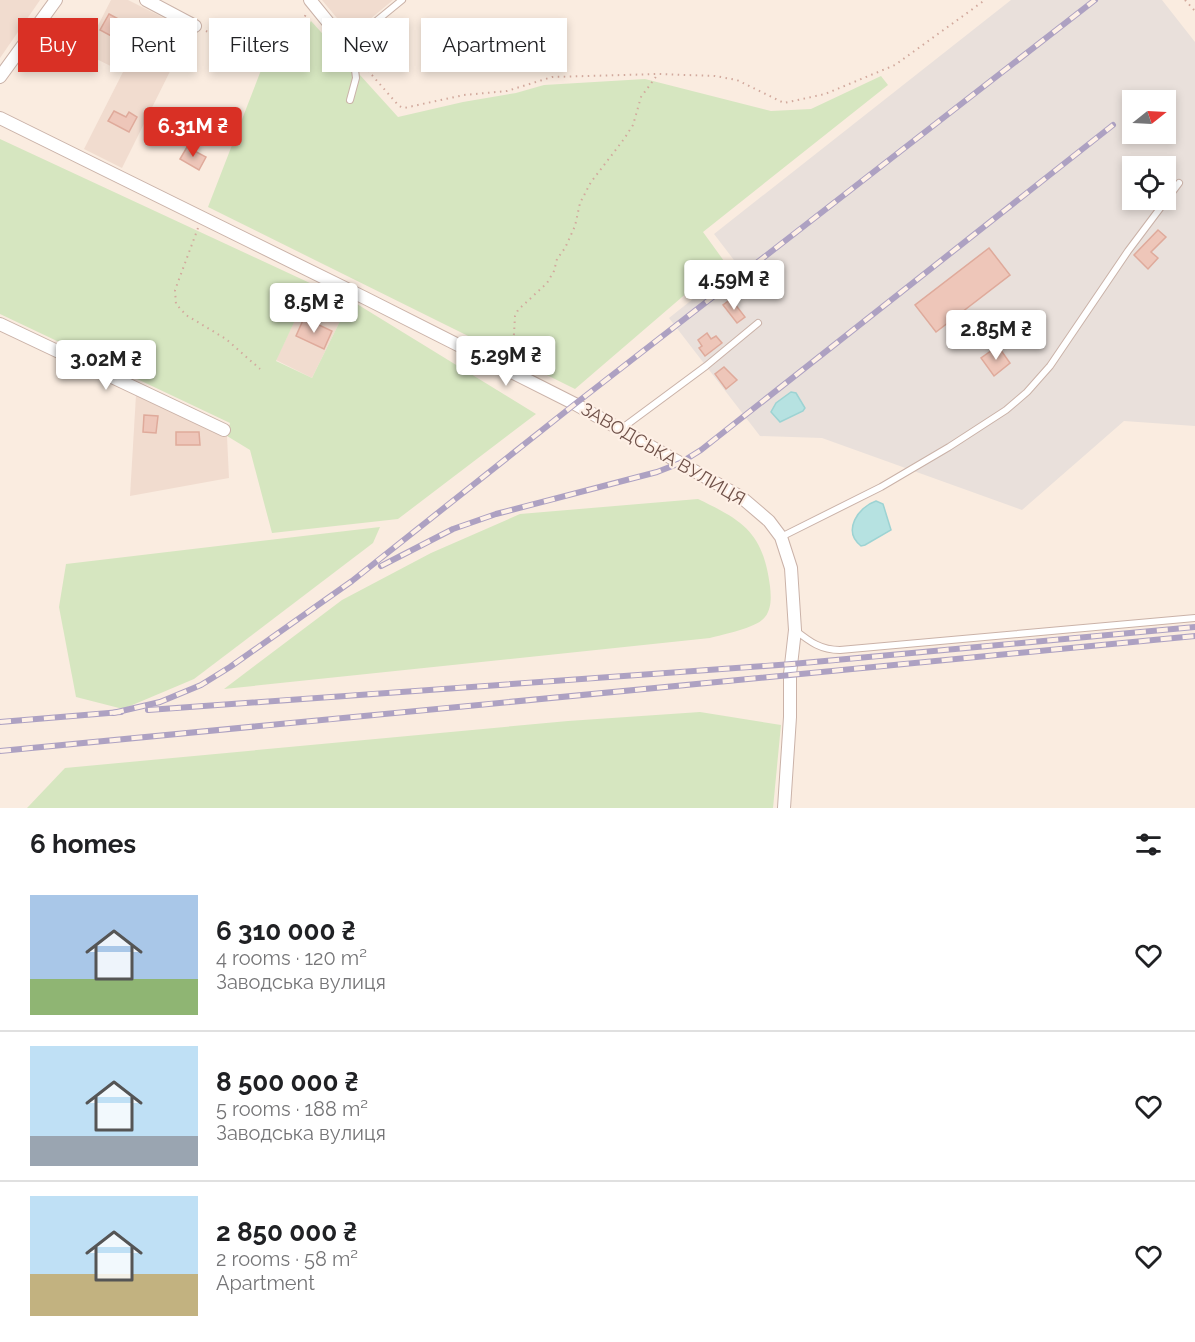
<!DOCTYPE html>
<html lang="en">
<head>
<meta charset="utf-8">
<style>
  body { margin:0; font-family:Raleway,sans-serif; background:#f2f2f2; color:#202124; height:100vh; display:flex; flex-direction:column; font-size:22px; white-space:nowrap }
  * { box-sizing:border-box; margin:0 }
  p { font-size:20px; color:#757577 }
  .icon { flex:none; width:33px; height:33px; fill:none; stroke:currentColor; stroke-width:2; stroke-linecap:round; stroke-linejoin:round }
  .map { position:relative; height:808px; overflow:hidden }
  .sheet { display:flex; flex-direction:column; background:#fff; flex:1 }
  .sheet>* { flex:none }
  .guide { position:absolute; left:18px; top:18px; width:600px; height:54px; display:flex; gap:12px }
  .needle { width:39px; rotate:72deg }
  .buttons { position:absolute; left:1122px; top:90px; display:grid; gap:12px }
  .buttons a { display:grid; place-items:center; width:54px; height:54px; border-radius:0px; background:#fff; box-shadow:0 3px 9px #0003; font-size:30px }
  .price { position:absolute; translate:-50% -51px; padding:0 14px; border-radius:6px; background:#fff; color:#222; font-size:20px; line-height:39px; filter:drop-shadow(0 2px 3px #0008) }
  .price::after { content:''; position:absolute; left:50%; top:36px; width:18px; height:14px; margin-left:-9px; background:inherit; clip-path:polygon(0 0,100% 0,50% 100%) }
  .price.current { background:#d93025; color:#fff }
  ul { padding:0; list-style:none }
  li { display:flex; align-items:center; gap:18px; height:150px; padding:0 30px }
  li+li { border-top:2px solid #e0e0e0 }
  li span { display:grid; place-items:center; flex:none; width:168px; height:120px; border-radius:0px; color:#555 }
  li>.icon { margin-inline-start:auto }
  span .icon { width:72px; height:72px; fill:#fffc; stroke-width:1 }
  li b { font-size:26px }
  h2 { display:flex; justify-content:space-between; align-items:center; height:72px; padding:0 30px; font-size:26px }
  .chip { padding:0 21px; border-radius:0px; background:#fff; box-shadow:0 3px 9px #0003; font-size:21px; line-height:54px }
  .chip.current { background:#d93025; color:#fff }
  .map>svg:first-child { display:block }
  .residential { fill:#f1dccf }
  .industrial { fill:#e9e0db; fill-rule:evenodd }
  .green { fill:#d6e6c0 }
  .water { fill:#b6e2e1; stroke:#9dd3d3; stroke-width:1.5 }
  .building { fill:#eec6b9; stroke:#dfaa9b; stroke-width:1.5 }
  .lines { fill:none; stroke-linecap:round; stroke-linejoin:round }
  .service-casing { stroke:#cab2a8; stroke-width:8 }
  .minor-casing { stroke:#cab2a8; stroke-width:14 }
  .path { stroke:#d2a99d; stroke-width:2; stroke-dasharray:1.5 4.5; stroke-linecap:butt }
  .service { stroke:#fff; stroke-width:6 }
  .minor { stroke:#fff; stroke-width:12 }
  .rail-casing { stroke:#ada1c2; stroke-width:6 }
  .rail { stroke:#fef0e6; stroke-width:4; stroke-dasharray:11; stroke-linecap:butt }
  .labels { text-anchor:middle; stroke-width:4.5; stroke-linejoin:round; paint-order:stroke }
  .street-label { font-size:18px; fill:#6f5149; stroke:#fef0e6 }
</style>
</head>
<body>
<div class="map">
<svg width="1195" height="808" viewBox="0 0 1195 808">
  <rect width="100%" height="100%" fill="#faece0"/>
  <g class="residential">
    <path d="M 0,0 L 40,0 L 0,58 Z"/>
    <path d="M 111,0 L 128,0 L 190,31 L 122,168 L 84,149 L 123,72 L 84,53 Z"/>
    <path d="M 322,0 L 393,0 L 351,35 Z"/>
    <path d="M 305,299 L 342,317 L 312,378 L 276,360 Z"/>
    <path d="M 136,395 L 227,436 L 229,478 L 130,496 Z"/>
  </g>
  <path class="industrial" d="M 1011,0 L 1162,0 L 1195,42 L 1195,426 L 1124,421 L 1022,510 L 822,438 L 760,436 L 669,318 L 737,264 L 714,234 ZM 1132,100 L 1166,100 L 1166,134 L 1132,134 ZM 1132,166 L 1166,166 L 1166,200 L 1132,200 Z"/>
  <g class="green">
    <path d="M 311,21 L 398,117 L 463,102 L 516,93 L 544,85 L 645,79 L 771,111 L 811,109 L 881,76 L 888,85 L 703,232 L 724,261 L 575,389 L 208,207 L 265,60 C 295,55 297,46 311,21 Z"/>
    <path d="M 0,139 L 312,284 L 276,361 L 312,378 L 342,317 L 352,301 L 536,414 L 398,519 L 272,533 L 250,450 L 227,436 L 230,423 L 0,314 Z"/>
    <path d="M 698,499 C 744,521 763,533 770,586 C 771,596 772,608 765,617 C 757,628 724,634 710,638 L 224,689 L 342,600 L 431,553 L 520,514 Z"/>
    <path d="M 380,527 L 373,543 L 194,679 L 123,709 L 76,697 L 59,607 L 66,564 Z"/>
    <path d="M 700,712 L 781,725 L 773,808 L 27,808 L 65,768 L 568,721 Z"/>
  </g>
  <g class="water">
    <path d="M 791,392 L 796,393 L 805,408 L 803,411 L 780,422 L 771,412 L 776,403 Z"/>
    <path d="M 876,501 L 883,504 L 891,530 L 865,545 L 861,546 C 842,531 858,507 876,501 Z"/>
  </g>
  <g class="building">
    <path d="M 109,14 L 137,29 L 128,45 L 100,30 Z"/>
    <path d="M 169,30 L 180,36 L 170,55 L 155,47 L 161,36 L 165,38 Z"/>
    <path d="M 114,111 L 126,117 L 129,112 L 137,117 L 129,132 L 108,121 Z"/>
    <path d="M 187,147 L 206,157 L 199,170 L 180,159 Z"/>
    <path d="M 1158,230 L 1166,237 L 1151,252 L 1158,258 L 1148,269 L 1134,255 Z"/>
    <path d="M 989,248 L 1010,275 L 936,332 L 915,305 Z"/>
    <path d="M 731,299 L 745,317 L 737,323 L 723,305 Z"/>
    <path d="M 304,318 L 332,331 L 324,349 L 296,336 Z"/>
    <path d="M 707,333 L 711,339 L 716,336 L 722,343 L 705,356 L 699,348 L 702,346 L 698,340 Z"/>
    <path d="M 998,346 L 1010,363 L 994,376 L 981,358 Z"/>
    <path d="M 724,367 L 737,380 L 726,389 L 715,374 Z"/>
    <path d="M 144,415 L 158,416 L 156,433 L 143,432 Z"/>
    <path d="M 176,432 L 199,432 L 200,445 L 176,445 Z"/>
  </g>
  <g class="lines">
    <defs>
      <g id="service">
        <path d="M 347,45 L 402,0"/>
        <path d="M 350,100 L 356,78 L 353,53"/>
        <path d="M 621,429 L 706,366 L 758,323"/>
        <path d="M 781,537 L 881,487 L 949,447 L 1006,410 L 1027,392 L 1050,366 L 1128,251 L 1179,183"/>
        <path d="M 795,630 C 810,642 821,650 840,650 L 1195,618"/>
      </g>
      <g id="minor">
        <path d="M 146,0 L 195,26"/>
        <path d="M 310,0 L 353,53"/>
        <path d="M 0,77 L 56,0"/>
        <path d="M 0,118 L 365,298 L 575,404 L 741,497 L 769,521 L 781,537 L 791,568 L 795,630 L 790,674 L 790,717 L 784,808"/>
        <path d="M 0,324 L 224,430"/>
      </g>
    </defs>
    <use href="#service" class="service-casing"/>
    <use href="#minor" class="minor-casing"/>
    <g class="path">
      <path d="M 1185,0 L 1195,11"/>
      <path d="M 206,31 C 225,41 272,62 290,43 C 298,34 301,24 306,14"/>
      <path d="M 364,66 L 399,106 L 404,108 L 464,95 L 507,91 L 552,77 L 658,74 L 715,76 L 737,80 L 784,103 L 825,94 L 895,65 L 985,0"/>
      <path d="M 198,228 L 175,290 L 176,304 L 186,315 L 226,339 L 260,369"/>
      <path d="M 507,358 L 514,334 L 515,316 L 518,310 L 547,283 L 554,271 L 557,259 L 565,248 L 575,226 L 580,203 L 591,182 L 624,139 L 633,125 L 641,97 L 658,74"/>
    </g>
    <use href="#service" class="service"/>
    <use href="#minor" class="minor"/>
    <defs>
      <g id="rail">
        <path d="M 381,566 L 453,529 L 496,514 L 657,472 L 680,463 L 701,450 L 1113,125"/>
        <path d="M 148,710 L 792,664 L 1195,627"/>
        <path d="M 113,713 L 160,702 L 201,685 L 230,667 L 352,581 L 575,404 L 1095,0"/>
        <path d="M 0,722 L 121,712"/>
        <path d="M 0,751 L 1195,636"/>
      </g>
    </defs>
    <use href="#rail" class="rail-casing"/>
    <use href="#rail" class="rail"/>
  </g>
  <g class="labels">
    <g class="street-label">
      <text transform="translate(663 454) rotate(30)" y="6">ЗАВОДСЬКА ВУЛИЦЯ</text>
    </g>
  </g>
</svg>
<div class="buttons">
<a><svg class="needle" viewBox="-14 -14 28 28"><path d="M0-13l5 13h-10z" fill="#e53935"/><path d="M0 13l5-13h-10z" fill="#757577"/></svg></a>
<a><svg class="icon" aria-label="locate" viewBox="0 0 24 24"><circle cx="12" cy="12" r="6"/><path d="M12 2v4M12 18v4M2 12h4M18 12h4"/></svg></a>
</div>
<b class="price current" style="left:193px;top:158px">6.31M ₴</b>
<b class="price" style="left:734px;top:311px">4.59M ₴</b>
<b class="price" style="left:314px;top:334px">8.5M ₴</b>
<b class="price" style="left:996px;top:361px">2.85M ₴</b>
<b class="price" style="left:506px;top:387px">5.29M ₴</b>
<b class="price" style="left:106px;top:391px">3.02M ₴</b>
<div class="guide">
<a class="chip current">Buy</a>
<a class="chip">Rent</a>
<a class="chip">Filters</a>
<a class="chip">New</a>
<a class="chip">Apartment</a>
</div>
</div>
<section class="sheet">
<h2>6 homes<svg class="icon" aria-label="filters" viewBox="0 0 24 24"><path d="M4 7h16M4 17h16"/><circle cx="9" cy="7" r="2"/><circle cx="15" cy="17" r="2"/></svg></h2>
<ul>
<li><span style="background:linear-gradient(#a9c7e8 70%,#8fb573 0)"><svg class="icon" aria-label="home" viewBox="0 0 24 24"><path d="M3 11l9-7 9 7M6 9v11h12V9"/></svg></span><div><b>6 310 000 ₴</b><p>4 rooms · 120 m²</p><p>Заводська вулиця</p></div><svg class="icon" aria-label="heart" viewBox="0 0 24 24"><path d="M12 20l-8-8c-3-5 5-10 8-4 3-6 11-1 8 4z"/></svg></li>
<li><span style="background:linear-gradient(#bfe0f5 75%,#9aa5b1 0)"><svg class="icon" aria-label="home" viewBox="0 0 24 24"><path d="M3 11l9-7 9 7M6 9v11h12V9"/></svg></span><div><b>8 500 000 ₴</b><p>5 rooms · 188 m²</p><p>Заводська вулиця</p></div><svg class="icon" aria-label="heart" viewBox="0 0 24 24"><path d="M12 20l-8-8c-3-5 5-10 8-4 3-6 11-1 8 4z"/></svg></li>
<li><span style="background:linear-gradient(#bfe0f5 65%,#c2b280 0)"><svg class="icon" aria-label="home" viewBox="0 0 24 24"><path d="M3 11l9-7 9 7M6 9v11h12V9"/></svg></span><div><b>2 850 000 ₴</b><p>2 rooms · 58 m²</p><p>Apartment</p></div><svg class="icon" aria-label="heart" viewBox="0 0 24 24"><path d="M12 20l-8-8c-3-5 5-10 8-4 3-6 11-1 8 4z"/></svg></li>
</ul>
</section>
</body>
</html>
